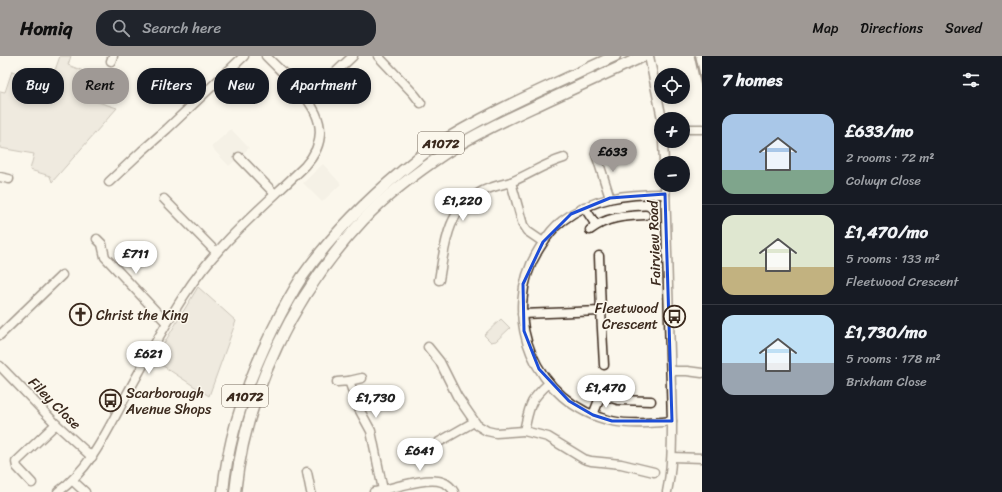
<!DOCTYPE html>
<html lang="en">
<head>
<meta charset="utf-8">
<style>
  body { margin:0; font-family:Sriracha,sans-serif; background:#20242c; color:#f1f3f6; height:100vh; display:flex; flex-direction:column; font-size:15px; white-space:nowrap }
  * { box-sizing:border-box; margin:0 }
  p { font-size:13px; color:#9ea1a6 }
  .icon { flex:none; width:22px; height:22px; fill:none; stroke:currentColor; stroke-width:2; stroke-linecap:round; stroke-linejoin:round }
  .map { position:relative; flex:1; overflow:hidden }
  .panel { display:flex; flex-direction:column; background:#171b24; width:300px }
  .panel>* { flex:none }
  .guide { position:absolute; left:12px; top:12px; width:380px; height:36px; display:flex; gap:8px }
  .fabs { position:absolute; left:654px; top:12px; display:grid; gap:8px }
  .fabs a { display:grid; place-items:center; width:36px; height:36px; border-radius:50%; background:#171b24; box-shadow:0 2px 6px #0003; font-size:20px }
  .price { position:absolute; translate:-50% -34px; padding:0 9px; border-radius:14px; background:#fff; color:#222; font-size:13px; line-height:26px; filter:drop-shadow(0 1px 2px #0008) }
  .price::after { content:''; position:absolute; left:50%; top:24px; width:12px; height:9px; margin-left:-6px; background:inherit; clip-path:polygon(0 0,100% 0,50% 100%) }
  .price.active { background:#9f9995; color:#111 }
  ul { padding:0; list-style:none }
  li { display:flex; align-items:center; gap:12px; height:100px; padding:0 20px }
  li+li { border-top:1px solid #363941 }
  li span { display:grid; place-items:center; flex:none; width:112px; height:80px; border-radius:12px; color:#555 }
  li>.icon { margin-inline-start:auto }
  span .icon { width:48px; height:48px; fill:#fffc; stroke-width:1 }
  li b { font-size:17px }
  h2 { display:flex; justify-content:space-between; align-items:center; height:48px; padding:0 20px; font-size:17px }
  .pill { padding:0 14px; border-radius:16px; background:#171b24; box-shadow:0 2px 6px #0003; font-size:14px; line-height:36px }
  .pill.active { background:#9f9995; color:#111 }
  header { display:flex; align-items:center; gap:24px; box-sizing:border-box; height:56px; padding:0 20px; background:#9f9995; color:#111 }
  header strong { font-size:19px }
  nav { display:flex; gap:22px; margin-inline-start:auto; font-size:14px }
  .search { width:280px; height:36px; background:#20242c; display:flex; align-items:center; gap:10px; box-sizing:border-box; padding:0 14px; border-radius:16px; color:#9ea1a6; font-size:15px }
  main { display:flex; flex:1; min-height:0 }
  .map>svg:first-child { display:block }
  .built { fill:#ede8dd }
  .green { fill:#dfd9ce; stroke:#8d8276 }
  .lines { fill:none; stroke-linecap:round; stroke-linejoin:round }
  .minor-casing { stroke:#3b2a1e; stroke-width:11 }
  .major-casing { stroke:#3b2a1e; stroke-width:13 }
  .minor { stroke:#fbf7ec; stroke-width:8 }
  .major { stroke:#fbf7ec; stroke-width:10 }
  .rail { stroke:#3b2a1e; stroke-width:2.5 }
  .marked { fill:none; stroke:#1d4ed8; stroke-width:3; stroke-linejoin:round }
  .labels { text-anchor:middle; stroke-width:3; stroke-linejoin:round; paint-order:stroke }
  .shield { fill:#fbf7ec; stroke:#75685c; stroke-width:1 }
  .shield-label { font-size:13px; font-weight:bold; fill:#3b2a1e }
  .street-label { font-size:14px; fill:#3b2a1e; stroke:#fbf7ec }
  .poi-label { font-size:14px; fill:#3b2a1e; stroke:#fbf7ec; text-anchor:start }
</style>
</head>
<body>
<header>
<strong>Homiq</strong>
<div class="search"><svg class="icon" aria-label="search" viewBox="0 0 24 24"><circle cx="10" cy="10" r="6"/><path d="M15 15l6 6"/></svg>Search here</div>
<nav><a>Map</a><a>Directions</a><a>Saved</a></nav>
</header>
<main>
<div class="map">
<svg width="702" height="436" viewBox="0 0 702 436">
  <rect width="100%" height="100%" fill="#fbf7ec"/>
  <filter id="ink" filterUnits="userSpaceOnUse"><feTurbulence type="fractalNoise" baseFrequency=".025" numOctaves="2"/><feDisplacementMap in="SourceGraphic" scale="8" xChannelSelector="R" yChannelSelector="G"/><feConvolveMatrix kernelMatrix="1 2 1 2 8 2 1 2 1" color-interpolation-filters="sRGB"/></filter>
  <g filter="url(#ink)">
    <g class="built">
      <path d="M 231,73 L 249,92 L 229,110 L 211,91 Z"/>
      <path d="M 323,108 L 341,128 L 322,146 L 303,127 Z"/>
    </g>
    <g class="green">
      <path d="M 60,0 L 71,0 L 68,9 L 86,16 L 79,40 L 117,52 L 52,126 L 50,120 L 30,114 L 34,98 L 0,92 L 0,35 L 5,36 L 12,15 L 23,19 L 26,11 L 53,20 Z"/>
      <path d="M 198,231 L 236,265 L 209,340 L 154,304 Z"/>
      <path d="M 501,263 L 510,272 L 496,285 L 491,286 L 484,279 Z"/>
    </g>
    <g class="lines">
      <defs>
        <g id="minor">
          <path d="M 378,0 L 414,38 L 421,47"/>
          <path d="M 649,0 L 662,63"/>
          <path d="M 111,5 L 113,0"/>
          <path d="M 307,43 L 353,0"/>
          <path d="M 683,73 L 702,73"/>
          <path d="M 663,85 L 664,107"/>
          <path d="M 596,98 L 610,142"/>
          <path d="M 239,101 L 275,138"/>
          <path d="M 0,121 L 9,123"/>
          <path d="M 109,126 L 142,95 L 167,73 L 244,0"/>
          <path d="M 665,129 L 672,365 C 672,389 672,412 667,436"/>
          <path d="M 665,138 C 627,138 593,141 562,165 C 552,172 545,183 539,193 C 498,259 535,348 612,365 C 631,369 652,367 672,365"/>
          <path d="M 164,143 L 216,196"/>
          <path d="M 584,151 L 596,169"/>
          <path d="M 590,174 C 606,161 625,160 645,159"/>
          <path d="M 97,183 L 102,188 L 105,201 L 166,266"/>
          <path d="M 543,186 L 527,175 L 523,169 L 511,126 C 530,118 544,108 564,102"/>
          <path d="M 439,224 C 445,191 446,155 479,137 C 488,131 500,129 511,126"/>
          <path d="M 601,255 L 604,309"/>
          <path d="M 522,258 L 601,255 L 599,200"/>
          <path d="M 0,279 L 62,219"/>
          <path d="M 428,291 L 440,306 L 457,340 L 477,369 L 487,375 L 496,377 L 524,375"/>
          <path d="M 0,310 L 56,368 L 92,401"/>
          <path d="M 671,315 L 687,315 L 702,317"/>
          <path d="M 349,325 L 362,322"/>
          <path d="M 337,326 L 349,325 L 359,353 L 371,375 L 383,434"/>
          <path d="M 549,327 C 529,345 530,349 524,375 L 548,381 L 584,403 L 591,405 L 621,408 L 654,416"/>
          <path d="M 596,337 L 618,344 L 651,345"/>
          <path d="M 593,359 L 601,339"/>
          <path d="M 439,386 L 474,366"/>
          <path d="M 672,401 L 702,402"/>
          <path d="M 307,416 L 311,436"/>
          <path d="M 73,425 L 85,436"/>
          <path d="M 32,427 L 17,411 L 16,406 L 56,368"/>
          <path d="M 58,436 C 91,412 107,375 126,340 C 145,306 163,271 185,238 C 217,188 263,151 305,110 C 345,66 296,31 266,0"/>
          <path d="M 374,436 C 390,433 428,420 442,426 C 447,427 452,432 454,436"/>
        </g>
        <g id="major">
          <path d="M 223,436 C 228,379 248,324 273,273 C 282,255 291,238 302,221 C 330,181 365,146 402,115 C 411,108 420,100 429,94 C 487,56 553,29 615,0"/>
          <path d="M 235,436 C 246,335 294,238 363,164 C 387,138 417,116 447,96 C 478,76 512,61 546,45 C 578,30 611,15 644,0"/>
        </g>
      </defs>
      <use href="#minor" class="minor-casing"/>
      <use href="#major" class="major-casing"/>
      <use href="#minor" class="minor"/>
      <use href="#major" class="major"/>
      <path class="rail" d="M 695,0 L 702,32"/>
    </g>
  </g>
  <path d="M0 0H702V436H0ZM 665,138 L 672,365 L 612,365 L 593,359 L 569,345 L 539,313 L 524,275 L 523,228 L 543,186 L 571,158 L 610,142 Z" fill="#fbf7ec" fill-opacity=".55" fill-rule="evenodd"/>
  <path class="marked" d="M 665,138 L 672,365 L 612,365 L 593,359 L 569,345 L 539,313 L 524,275 L 523,228 L 543,186 L 571,158 L 610,142 Z"/>
  <defs>
    <symbol id="church-ring" viewBox="-11 -11 22 22"><circle r="9.5" fill="#fbf7ec" stroke="#3b2a1e" stroke-width="1.5"/><path d="M-1.2-6h2.4v3.5h3.3v2.4h-3.3V6h-2.4V-.1h-3.3v-2.4h3.3Z" fill="#3b2a1e"/></symbol>
    <symbol id="bus-ring" viewBox="-11 -11 22 22"><circle r="9.5" fill="#fbf7ec" stroke="#3b2a1e" stroke-width="1.5"/><path d="M-5-6H5V4H4V6H2V4H-2V6H-4V4H-5ZM-3.5-4V0h7V-4ZM-3.5 1.2v1.5H-2V1.2ZM2 1.2v1.5H3.5V1.2Z" fill="#3b2a1e"/></symbol>
  </defs>
  <g fill-rule="evenodd">
    <use href="#church-ring" x="68" y="246" width="25" height="25"/>
    <use href="#bus-ring" x="662" y="248" width="25" height="25"/>
    <use href="#bus-ring" x="98" y="332" width="25" height="25"/>
  </g>
  <g class="labels">
    <g class="shield">
      <rect x="418" y="76" width="46" height="22" rx="3"/>
      <rect x="222" y="329" width="46" height="22" rx="3"/>
    </g>
    <g class="shield-label">
      <text x="441" y="92">A1072</text>
      <text x="245" y="345">A1072</text>
    </g>
    <g class="street-label">
      <text transform="translate(654 187) rotate(-92)" y="5">Fairview Road</text>
      <text transform="translate(55 347) rotate(45)" y="5">Filey Close</text>
    </g>
    <g class="poi-label">
      <text x="658" y="257" text-anchor="end">Fleetwood<tspan x="658" dy="16">Crescent</tspan></text>
      <text x="96" y="264">Christ the King</text>
      <text x="126" y="342">Scarborough<tspan x="126" dy="16">Avenue Shops</tspan></text>
    </g>
  </g>
</svg>
<div class="fabs">
<a><svg class="icon" aria-label="locate" viewBox="0 0 24 24"><circle cx="12" cy="12" r="6"/><path d="M12 2v4M12 18v4M2 12h4M18 12h4"/></svg></a>
<a>+</a>
<a>−</a>
</div>
<b class="price active" style="left:613px;top:117px">£633</b>
<b class="price" style="left:463px;top:166px">£1,220</b>
<b class="price" style="left:136px;top:219px">£711</b>
<b class="price" style="left:149px;top:319px">£621</b>
<b class="price" style="left:606px;top:353px">£1,470</b>
<b class="price" style="left:376px;top:363px">£1,730</b>
<b class="price" style="left:420px;top:416px">£641</b>
<div class="guide">
<a class="pill">Buy</a>
<a class="pill active">Rent</a>
<a class="pill">Filters</a>
<a class="pill">New</a>
<a class="pill">Apartment</a>
</div>
</div>
<section class="panel">
<h2>7 homes<svg class="icon" aria-label="filters" viewBox="0 0 24 24"><path d="M4 7h16M4 17h16"/><circle cx="9" cy="7" r="2"/><circle cx="15" cy="17" r="2"/></svg></h2>
<ul>
<li><span style="background:linear-gradient(#a9c7e8 70%,#7fa58c 0)"><svg class="icon" aria-label="home" viewBox="0 0 24 24"><path d="M3 11l9-7 9 7M6 9v11h12V9"/></svg></span><div><b>£633/mo</b><p>2 rooms · 72 m²</p><p>Colwyn Close</p></div></li>
<li><span style="background:linear-gradient(#dfe7d0 65%,#c2b280 0)"><svg class="icon" aria-label="home" viewBox="0 0 24 24"><path d="M3 11l9-7 9 7M6 9v11h12V9"/></svg></span><div><b>£1,470/mo</b><p>5 rooms · 133 m²</p><p>Fleetwood Crescent</p></div></li>
<li><span style="background:linear-gradient(#bfe0f5 60%,#9aa5b1 0)"><svg class="icon" aria-label="home" viewBox="0 0 24 24"><path d="M3 11l9-7 9 7M6 9v11h12V9"/></svg></span><div><b>£1,730/mo</b><p>5 rooms · 178 m²</p><p>Brixham Close</p></div></li>
</ul>
</section>
</main>
</body>
</html>
